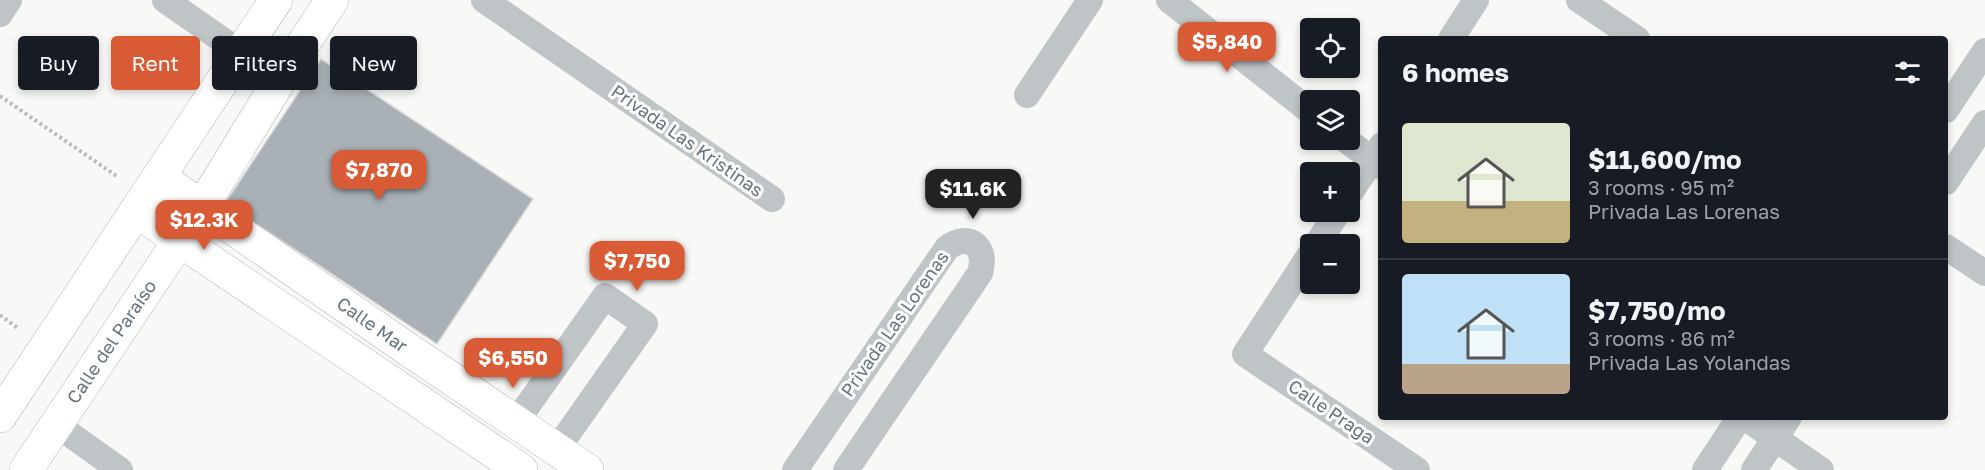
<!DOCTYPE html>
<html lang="en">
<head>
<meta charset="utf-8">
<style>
  body { margin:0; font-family:"Golos Text",sans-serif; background:#20242c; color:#f1f3f6; height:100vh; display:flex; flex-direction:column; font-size:22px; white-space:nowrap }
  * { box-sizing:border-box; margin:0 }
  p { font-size:20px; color:#9ea1a6 }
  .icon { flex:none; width:33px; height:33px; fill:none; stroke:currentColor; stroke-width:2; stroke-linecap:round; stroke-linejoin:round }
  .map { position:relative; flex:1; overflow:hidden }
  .drawer { position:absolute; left:1378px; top:36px; width:570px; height:384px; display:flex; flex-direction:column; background:#171b24; border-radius:6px; box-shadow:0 3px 9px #0003 }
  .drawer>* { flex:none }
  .top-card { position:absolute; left:18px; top:36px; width:570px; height:54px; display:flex; gap:12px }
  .buttons { position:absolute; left:1300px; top:18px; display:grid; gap:12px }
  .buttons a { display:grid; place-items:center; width:60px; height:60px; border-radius:6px; background:#171b24; box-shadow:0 3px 9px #0003; font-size:30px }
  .price { position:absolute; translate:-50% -51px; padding:0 14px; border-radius:12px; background:#d95b35; color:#fff; font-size:20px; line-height:39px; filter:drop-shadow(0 2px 3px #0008) }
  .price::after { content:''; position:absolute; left:50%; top:36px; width:18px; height:14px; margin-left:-9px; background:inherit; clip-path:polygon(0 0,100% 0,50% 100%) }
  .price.current { background:#222; color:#fff }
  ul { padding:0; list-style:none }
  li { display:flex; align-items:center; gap:18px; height:150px; padding:0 24px }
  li+li { border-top:2px solid #363941 }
  li span { display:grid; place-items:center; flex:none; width:168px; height:120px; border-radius:6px; color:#555 }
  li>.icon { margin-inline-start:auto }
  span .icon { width:72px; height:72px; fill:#fffc; stroke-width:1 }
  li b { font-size:26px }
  h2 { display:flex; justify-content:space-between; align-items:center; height:72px; padding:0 24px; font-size:26px }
  .tag { padding:0 21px; border-radius:6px; background:#171b24; box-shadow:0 3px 9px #0003; font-size:21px; line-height:54px }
  .tag.current { background:#d95b35; color:#fff }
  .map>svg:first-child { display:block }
  .building { fill:#a9b1b6; stroke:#dadad8; stroke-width:1.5 }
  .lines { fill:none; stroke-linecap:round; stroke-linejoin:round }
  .secondary-casing { stroke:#b2b8bc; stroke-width:34 }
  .path { stroke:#babdbf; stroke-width:4; stroke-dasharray:3 3; stroke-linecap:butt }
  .street { stroke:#bfc4c7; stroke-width:26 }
  .secondary { stroke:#fff; stroke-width:33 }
  .labels { text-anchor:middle; stroke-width:6; stroke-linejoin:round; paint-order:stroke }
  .street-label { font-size:18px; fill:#65747f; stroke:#fff }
</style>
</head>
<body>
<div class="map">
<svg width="1985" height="470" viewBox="0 0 1985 470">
  <rect width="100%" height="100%" fill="#f8f8f6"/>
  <path class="building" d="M 321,59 L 533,199 L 437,344 L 225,203 Z"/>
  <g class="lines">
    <defs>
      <g id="secondary">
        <path d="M 159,177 L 409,350 L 587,470"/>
        <path d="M 136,211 L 521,470"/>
        <path d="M 0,416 L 276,0"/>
        <path d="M 26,470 L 202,207 L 281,78 L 332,0"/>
      </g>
    </defs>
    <use href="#secondary" class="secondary-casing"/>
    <g class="path">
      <path d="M 0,96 L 118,177"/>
      <path d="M 0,315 L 19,329"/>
    </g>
    <g class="street">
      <path d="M 165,0 L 241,53"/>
      <path d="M 484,0 L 772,199"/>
      <path d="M 1169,0 L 1311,112"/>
      <path d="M 1579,0 L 1637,39"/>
      <path d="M 0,14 L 9,0"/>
      <path d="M 1451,39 L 1476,0"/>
      <path d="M 1027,95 L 1090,0"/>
      <path d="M 1946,110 L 1985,51"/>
      <path d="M 1346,140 L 1382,167"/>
      <path d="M 1946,182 L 1985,123"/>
      <path d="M 1350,193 L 1382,145"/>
      <path d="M 1317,244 L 1338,212"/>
      <path d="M 1946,247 L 1985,273"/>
      <path d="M 1311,253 L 1245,354 L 1417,470"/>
      <path d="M 1744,417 L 1821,470"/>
      <path d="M 516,422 L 605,296 L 645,324 L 557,449"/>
      <path d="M 57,425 L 120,470"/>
      <path d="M 795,470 L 947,248 C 969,231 988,247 980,273 L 846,470"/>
      <path d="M 1705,470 L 1740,417"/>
      <path d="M 1754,470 L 1789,417"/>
    </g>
    <use href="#secondary" class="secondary"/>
  </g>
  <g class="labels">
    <g class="street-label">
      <text transform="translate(687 141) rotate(35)" y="6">Privada Las Kristinas</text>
      <text transform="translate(895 324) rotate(-55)" y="6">Privada Las Lorenas</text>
      <text transform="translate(372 325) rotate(35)" y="6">Calle Mar</text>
      <text transform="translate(112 342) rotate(-56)" y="6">Calle del Paraíso</text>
      <text transform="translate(1331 412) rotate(34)" y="6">Calle Praga</text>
    </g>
  </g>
</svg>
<div class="buttons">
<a><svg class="icon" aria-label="locate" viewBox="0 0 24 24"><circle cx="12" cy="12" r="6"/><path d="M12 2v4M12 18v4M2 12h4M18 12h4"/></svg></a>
<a><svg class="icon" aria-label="layers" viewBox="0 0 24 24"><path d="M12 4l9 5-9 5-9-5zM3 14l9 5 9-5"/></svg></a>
<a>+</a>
<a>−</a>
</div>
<b class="price" style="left:1227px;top:73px">$5,840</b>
<b class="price" style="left:379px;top:201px">$7,870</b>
<b class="price current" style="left:973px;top:220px">$11.6K</b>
<b class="price" style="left:204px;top:251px">$12.3K</b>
<b class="price" style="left:637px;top:292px">$7,750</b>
<b class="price" style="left:513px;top:389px">$6,550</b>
<div class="top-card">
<a class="tag">Buy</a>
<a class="tag current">Rent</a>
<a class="tag">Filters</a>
<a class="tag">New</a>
</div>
<section class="drawer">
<h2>6 homes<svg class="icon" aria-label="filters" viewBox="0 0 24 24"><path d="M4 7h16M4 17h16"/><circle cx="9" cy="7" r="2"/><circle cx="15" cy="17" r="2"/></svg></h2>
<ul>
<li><span style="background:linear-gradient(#dfe7d0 65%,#c2b280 0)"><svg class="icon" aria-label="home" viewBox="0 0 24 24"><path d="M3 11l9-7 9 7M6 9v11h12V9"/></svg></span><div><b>$11,600/mo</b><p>3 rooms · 95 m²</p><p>Privada Las Lorenas</p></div></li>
<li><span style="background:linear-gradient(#bfe0f5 75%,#b9a48a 0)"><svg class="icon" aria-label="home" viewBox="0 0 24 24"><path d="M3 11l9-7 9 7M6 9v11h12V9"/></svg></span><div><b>$7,750/mo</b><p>3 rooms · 86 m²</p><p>Privada Las Yolandas</p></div></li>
</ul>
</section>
</div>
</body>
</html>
